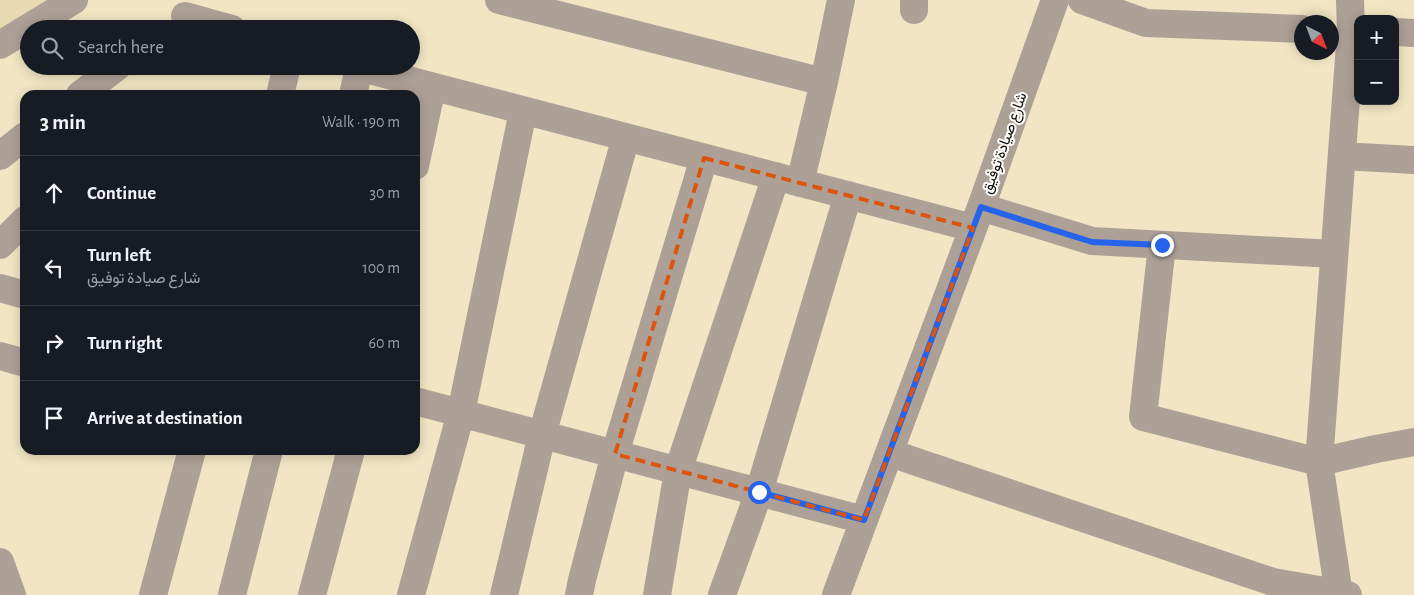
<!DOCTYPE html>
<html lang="en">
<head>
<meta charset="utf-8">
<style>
	:root { --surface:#171b24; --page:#20242c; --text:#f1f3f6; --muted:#9ea1a6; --line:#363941 }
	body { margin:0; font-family:"Alegreya Sans",Vazirmatn,sans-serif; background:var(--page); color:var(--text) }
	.controls { position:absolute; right:15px; top:15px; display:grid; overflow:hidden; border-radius:10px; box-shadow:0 2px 12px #0003 }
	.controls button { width:45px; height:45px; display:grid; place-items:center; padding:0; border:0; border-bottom:1px solid var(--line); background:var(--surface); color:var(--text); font:25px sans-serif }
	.compass { position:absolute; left:1294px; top:15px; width:45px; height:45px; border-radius:50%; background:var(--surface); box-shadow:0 2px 12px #0003; rotate:138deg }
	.stop { position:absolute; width:15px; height:15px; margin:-11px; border:4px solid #2563eb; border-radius:50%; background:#fff }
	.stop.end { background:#2563eb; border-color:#fff; box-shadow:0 1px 5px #0008 }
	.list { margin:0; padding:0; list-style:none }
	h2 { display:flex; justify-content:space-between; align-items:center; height:65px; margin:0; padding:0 20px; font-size:21px }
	h2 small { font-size:16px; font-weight:400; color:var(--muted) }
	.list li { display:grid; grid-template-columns:32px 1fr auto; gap:15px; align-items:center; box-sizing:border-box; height:75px; padding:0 20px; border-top:1px solid var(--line) }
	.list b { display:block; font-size:19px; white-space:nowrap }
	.list p { margin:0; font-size:16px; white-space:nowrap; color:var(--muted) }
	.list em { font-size:16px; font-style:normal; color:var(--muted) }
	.icon { flex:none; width:28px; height:28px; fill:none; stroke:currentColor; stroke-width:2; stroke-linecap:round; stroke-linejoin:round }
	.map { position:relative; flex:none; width:1414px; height:595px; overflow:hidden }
	.search { position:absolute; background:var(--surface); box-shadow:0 2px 12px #0003; left:20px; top:20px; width:400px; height:55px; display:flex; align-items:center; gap:12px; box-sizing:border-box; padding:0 18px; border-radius:28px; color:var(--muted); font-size:19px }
	.panel { position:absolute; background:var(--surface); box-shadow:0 2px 12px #0003; left:20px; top:90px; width:400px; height:365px; border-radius:15px }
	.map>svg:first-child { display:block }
	.built { fill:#e7d9b0 }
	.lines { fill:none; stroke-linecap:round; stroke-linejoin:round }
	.minor { stroke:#ada096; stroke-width:28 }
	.route { stroke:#2563eb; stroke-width:6 }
	.marked { fill:none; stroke:#dd550c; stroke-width:4; stroke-dasharray:10 6; stroke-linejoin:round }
	.labels { text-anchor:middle; stroke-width:4; stroke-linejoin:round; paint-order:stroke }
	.street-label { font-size:15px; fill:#0f0b02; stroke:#fff }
</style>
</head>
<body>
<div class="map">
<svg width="1414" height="595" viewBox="0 0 1414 595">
	<rect width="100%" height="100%" fill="#f1e5c3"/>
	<!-- built -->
	<path class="built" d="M 0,0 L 59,0 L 0,34 Z"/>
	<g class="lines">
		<!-- minor -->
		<path class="minor" d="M 499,0 L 824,82
			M 1082,0 L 1146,23 L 1302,29
			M 914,10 L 914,0
			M 185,16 L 232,29
			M 1395,32 L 1414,33
			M 0,45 L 74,0
			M 354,66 L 973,228
			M 80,95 L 118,66
			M 280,95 L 287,66
			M 353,95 L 359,68
			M 0,156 L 25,136
			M 1342,156 L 1414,160
			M 415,166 L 432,87
			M 800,183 L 824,82 L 841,0
			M 981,207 L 1092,241 L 1334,254
			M 0,245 L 25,220
			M 1162,245 L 1143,417 L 1319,462 L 1376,449 L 1414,442
			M 0,288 L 25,295
			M 0,356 L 25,363
			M 415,401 L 864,520
			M 890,453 L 1273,582 L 1348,595
			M 0,562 L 12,595
			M 153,595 L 192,450
			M 232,595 L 269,450
			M 312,595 L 351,450
			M 411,595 L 461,413 L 523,111
			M 504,595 L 542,435 L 626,137
			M 579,595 L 582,580 L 615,454 L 704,158
			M 657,595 L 678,471 L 776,176
			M 722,595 L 759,492 L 848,195
			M 836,595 L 981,207 L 1055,0
			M 1339,595 L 1319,462 L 1351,31 L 1350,0"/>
	</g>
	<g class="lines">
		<!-- route -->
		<path class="route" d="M 759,492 L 864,520 L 981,207 L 1092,242 L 1162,245"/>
	</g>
	<!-- marked area -->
	<path class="marked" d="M 704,158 L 973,228 L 864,520 L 615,454 Z"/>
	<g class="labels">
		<!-- street labels -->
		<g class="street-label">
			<text transform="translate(1004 143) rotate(-70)" y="5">شارع صيادة توفيق</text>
		</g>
	</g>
</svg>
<div class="controls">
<button>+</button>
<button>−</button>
</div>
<svg class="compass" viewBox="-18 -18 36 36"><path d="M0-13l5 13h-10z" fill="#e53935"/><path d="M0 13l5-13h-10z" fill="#9ea1a6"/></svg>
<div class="stop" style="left:759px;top:492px"></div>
<div class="stop end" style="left:1162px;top:245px"></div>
<div class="search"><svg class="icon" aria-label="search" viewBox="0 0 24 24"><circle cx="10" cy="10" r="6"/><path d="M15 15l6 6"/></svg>Search here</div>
<section class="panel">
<h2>3 min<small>Walk · 190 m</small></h2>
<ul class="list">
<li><svg class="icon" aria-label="ahead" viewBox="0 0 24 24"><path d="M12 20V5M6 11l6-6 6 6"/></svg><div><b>Continue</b></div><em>30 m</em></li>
<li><svg class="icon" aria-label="left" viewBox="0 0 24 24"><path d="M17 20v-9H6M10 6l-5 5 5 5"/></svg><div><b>Turn left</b><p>شارع صيادة توفيق</p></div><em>100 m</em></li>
<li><svg class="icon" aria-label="right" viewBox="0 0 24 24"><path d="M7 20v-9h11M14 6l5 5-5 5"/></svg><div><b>Turn right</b></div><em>60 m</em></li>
<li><svg class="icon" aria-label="arrive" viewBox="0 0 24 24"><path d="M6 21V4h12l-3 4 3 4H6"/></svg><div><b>Arrive at destination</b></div></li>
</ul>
</section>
</div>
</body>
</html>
